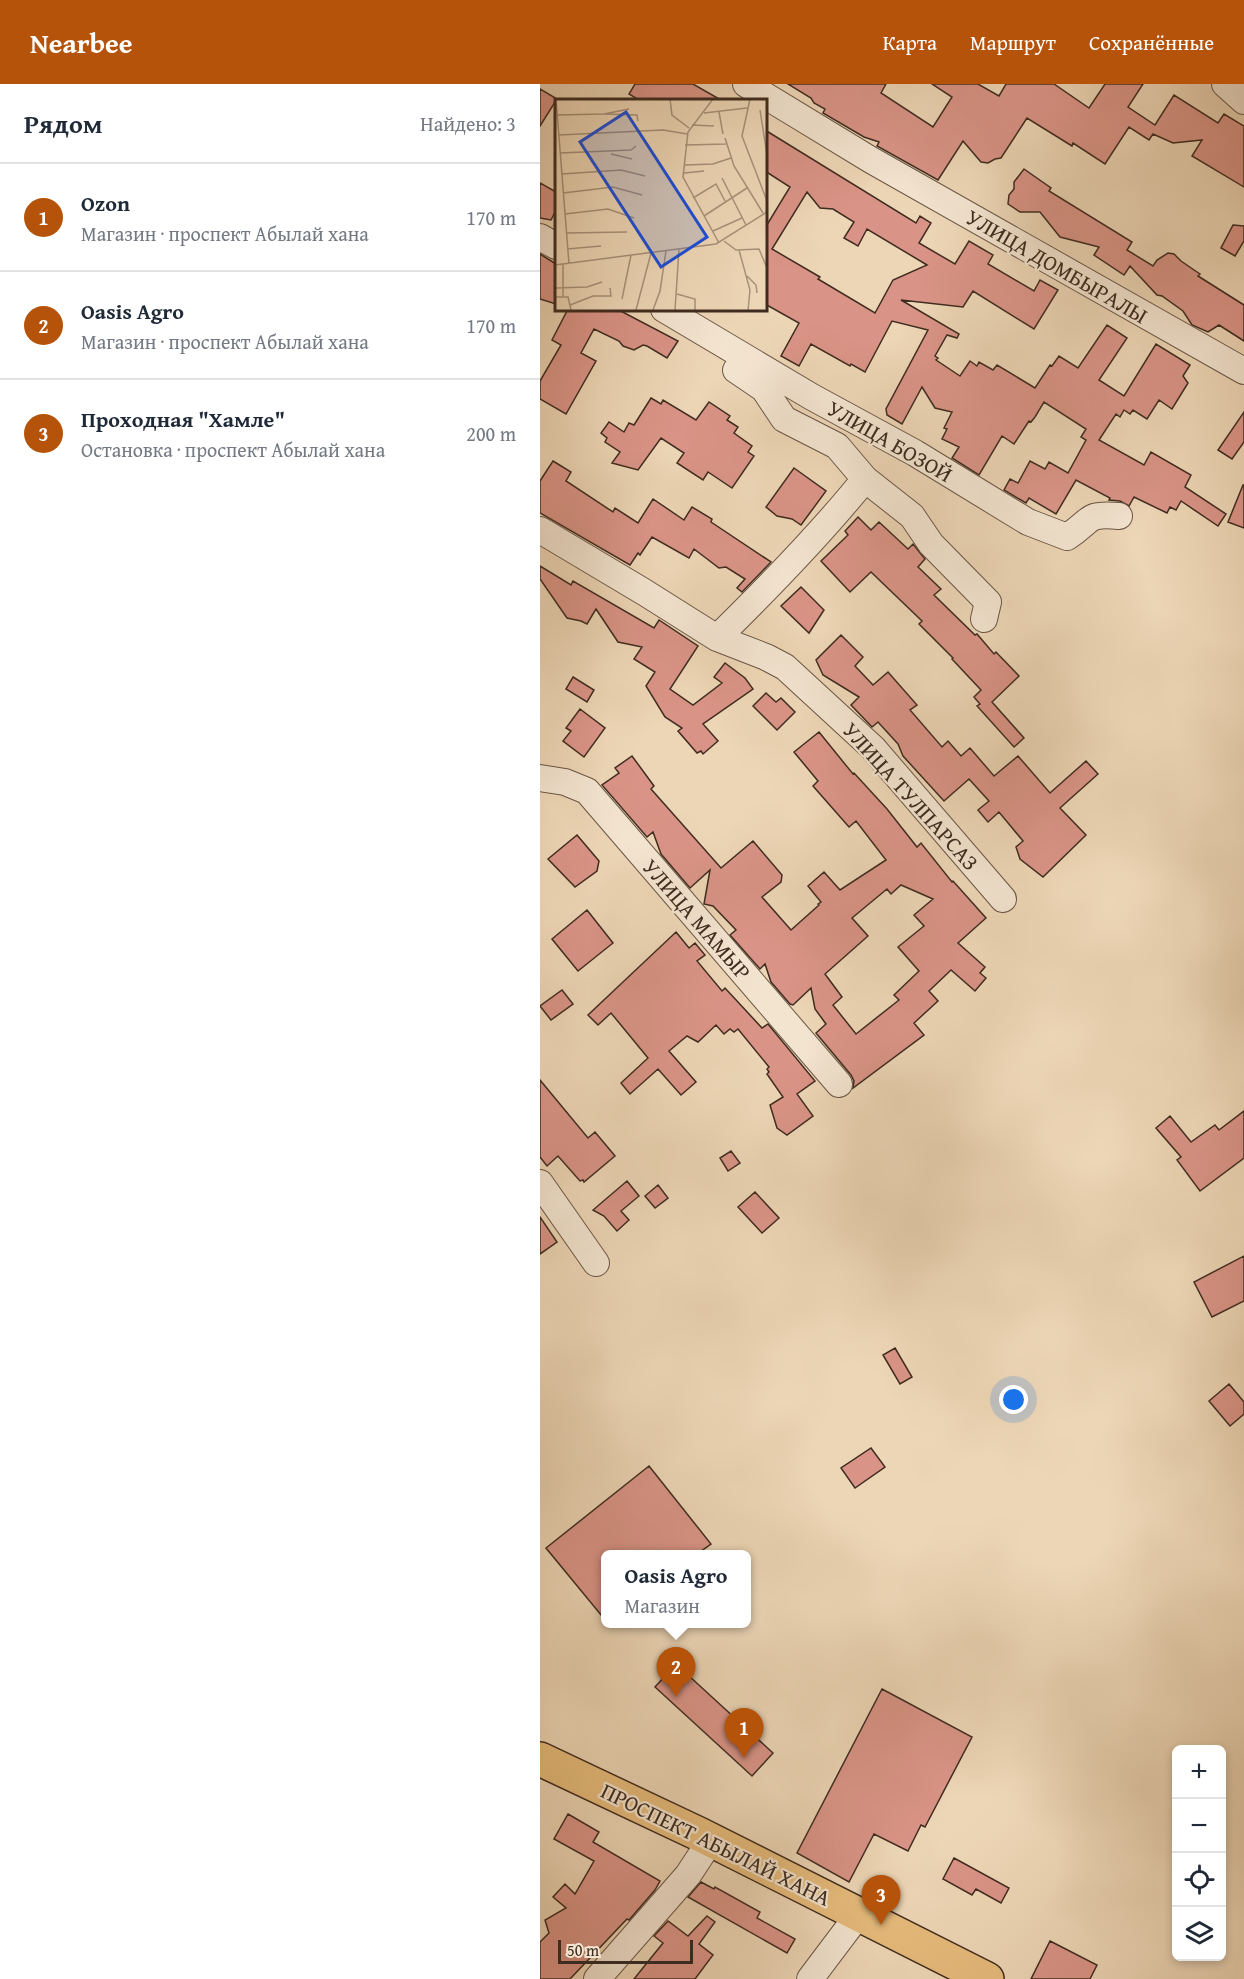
<!DOCTYPE html>
<html lang="ru">
<head>
<meta charset="utf-8">
<style>
	:root { --surface:#fff; --page:#f2f2f3; --text:#1f2937; --muted:#747a83; --line:#e0e1e3; --accent:#b45309 }
	body { margin:0; font-family:"Gentium Book Plus",serif; background:var(--page); color:var(--text) }
	.controls { position:absolute; right:18px; bottom:18px; display:grid; overflow:hidden; border-radius:9px; box-shadow:0 3px 9px #0003 }
	.controls button { width:54px; height:54px; display:grid; place-items:center; padding:0; border:0; border-bottom:2px solid var(--line); background:var(--surface); color:var(--text); font:30px sans-serif }
	.scale { position:absolute; left:18px; bottom:15px; width:135px; box-sizing:border-box; padding-left:6px; border:3px solid #3f2c20; border-top:0; font-size:16px; line-height:21px; white-space:nowrap; color:#3f2c20; -webkit-text-stroke:4px #f3e4d0; paint-order:stroke }
	.you { position:absolute; left:474px; top:1316px; width:21px; height:21px; margin:-15px; border:4px solid #fff; border-radius:50%; background:#1a73e8; box-shadow:0 0 0 9px #1a73e833 }
	.badge { display:grid; place-items:center; width:39px; height:39px; border-radius:50%; background:var(--accent); color:#fff; font-size:20px; font-weight:700 }
	.pin { position:absolute; translate:-50% -50px; filter:drop-shadow(0 2px 3px #0008) }
	.pin::after { content:''; position:absolute; top:32px; width:21px; height:18px; background:inherit; clip-path:polygon(0 0,100% 0,50% 100%) }
	.popup { position:absolute; left:61px; top:1466px; width:150px; height:78px; box-sizing:border-box; display:grid; place-content:center; border-radius:9px; background:var(--surface); filter:drop-shadow(0 2px 4px #0005); font-size:20px; white-space:nowrap; color:var(--muted) }
	.popup b { font-size:22px; color:var(--text) }
	.popup::after { content:''; position:absolute; left:50%; top:100%; margin-left:-12px; border:12px solid transparent; border-top-color:var(--surface) }
	.list { margin:0; padding:0; list-style:none }
	h2 { display:flex; justify-content:space-between; align-items:center; height:78px; margin:0; padding:0 24px; font-size:26px }
	h2 small { font-size:20px; font-weight:400; color:var(--muted) }
	.list li { display:grid; grid-template-columns:39px 1fr auto; gap:18px; align-items:center; box-sizing:border-box; height:108px; padding:0 24px; border-top:2px solid var(--line) }
	.list b { display:block; font-size:22px; white-space:nowrap }
	.list p { margin:0; font-size:20px; white-space:nowrap; color:var(--muted) }
	.list em { font-size:20px; font-style:normal; color:var(--muted) }
	.icon { flex:none; width:33px; height:33px; fill:none; stroke:currentColor; stroke-width:2; stroke-linecap:round; stroke-linejoin:round }
	.map { position:relative; flex:none; width:704px; height:1895px; overflow:hidden }
	header { display:flex; align-items:center; gap:36px; box-sizing:border-box; height:84px; padding:0 30px; background:var(--accent); color:#fff }
	header strong { font-size:28px }
	nav { display:flex; gap:33px; margin-inline-start:auto; font-size:21px }
	main { display:flex }
	aside { flex:1; background:var(--surface) }
	.map>svg:first-child { display:block }
	.building { fill:#da9487; stroke:#3f2c20; stroke-width:1.5; fill-rule:evenodd }
	.lines { fill:none; stroke-linecap:round; stroke-linejoin:round }
	.minor-casing { stroke:#6a5646; stroke-width:28 }
	.major-casing { stroke:#3f2c20; stroke-width:36 }
	.minor { stroke:#f3e4d0; stroke-width:26 }
	.major { stroke:#e6bb7b; stroke-width:33 }
	.labels { text-anchor:middle; stroke-width:4.5; stroke-linejoin:round; paint-order:stroke }
	.street-label { font-size:22px; fill:#3f2c20; stroke:#f3e4d0 }
	.inset-road { fill:none; stroke:#a7927a; stroke-width:1.5 }
	.view { fill:#1d4ed8; fill-opacity:0.15; stroke:#1d4ed8; stroke-width:3 }
	.inset-edge { fill:none; stroke:#3f2c20; stroke-width:3 }
</style>
</head>
<body>
<header>
<strong>Nearbee</strong>
<nav><a>Карта</a><a>Маршрут</a><a>Сохранённые</a></nav>
</header>
<main>
<aside>
<h2>Рядом<small>Найдено: 3</small></h2>
<ul class="list">
<li><span class="badge">1</span><div><b>Ozon</b><p>Магазин · проспект Абылай хана</p></div><em>170 m</em></li>
<li><span class="badge">2</span><div><b>Oasis Agro</b><p>Магазин · проспект Абылай хана</p></div><em>170 m</em></li>
<li><span class="badge">3</span><div><b>Проходная &quot;Хамле&quot;</b><p>Остановка · проспект Абылай хана</p></div><em>200 m</em></li>
</ul>
</aside>
<div class="map">
<svg width="704" height="1895" viewBox="0 0 704 1895">
	<rect width="100%" height="100%" fill="#edd6b6"/>
	<filter id="stains"><feTurbulence type="fractalNoise" baseFrequency=".00333" numOctaves="4"/><feColorMatrix values="0 0 0 0 .2 0 0 0 0 .09 0 0 0 0 .02 0 0 0 .5 -.17"/></filter>
	<radialGradient id="worn" r=".72"><stop offset=".6" stop-color="#630" stop-opacity="0"/><stop offset="1" stop-color="#630" stop-opacity=".3"/></radialGradient>
	<!-- building -->
	<path class="building" d="M 95,0 L 153,0 L 181,16 L 99,16 L 89,10 Z
		M 248,0 L 346,0 L 341,9 L 393,43 L 412,13 L 392,0 L 438,0 L 459,12 L 466,0 L 514,0 L 549,24 L 565,0 L 603,0 L 588,23 L 615,41 L 634,11 L 678,39 L 684,30 L 704,42 L 704,103 L 652,72 L 662,56 L 633,59 L 613,50 L 609,56 L 589,43 L 565,80 L 533,59 L 532,62 L 487,34 L 461,74 L 455,75 L 448,79 L 441,78 L 423,57 L 398,96 L 337,62 L 339,58 L 324,53 L 283,29 L 285,25 L 274,19 L 271,14 Z
		M 0,5 L 17,15 L 0,42 Z
		M 225,46 L 376,139 L 380,132 L 391,139 L 379,159 L 415,180 L 429,157 L 453,171 L 448,180 L 494,207 L 500,196 L 518,206 L 494,245 L 433,207 L 423,223 L 361,216 L 419,250 L 417,254 L 407,251 L 395,272 L 398,274 L 396,276 L 420,292 L 430,277 L 437,282 L 439,278 L 453,286 L 457,281 L 495,304 L 510,281 L 512,282 L 519,272 L 538,284 L 567,241 L 587,254 L 559,296 L 584,312 L 616,260 L 650,281 L 643,292 L 648,299 L 632,325 L 619,316 L 607,335 L 593,326 L 590,330 L 584,326 L 580,333 L 576,330 L 559,356 L 604,381 L 611,368 L 651,391 L 645,403 L 686,430 L 678,442 L 641,417 L 636,426 L 630,423 L 627,429 L 594,413 L 589,422 L 580,417 L 569,416 L 570,414 L 536,396 L 516,430 L 489,414 L 486,419 L 464,406 L 470,395 L 478,399 L 490,377 L 505,385 L 509,378 L 528,389 L 546,356 L 541,353 L 546,345 L 504,318 L 495,333 L 491,338 L 489,337 L 474,360 L 462,352 L 439,391 L 412,374 L 419,363 L 402,355 L 407,345 L 404,344 L 412,328 L 395,324 L 382,303 L 362,340 L 347,331 L 346,325 L 388,246 L 352,237 L 325,288 L 311,280 L 310,282 L 271,260 L 259,282 L 241,272 L 259,239 L 225,220 L 225,144 L 250,103 L 225,87 ZM 267,108 L 280,124 L 293,125 L 314,138 L 304,154 L 318,162 L 327,145 L 387,181 L 353,196 L 335,229 L 278,195 L 280,193 L 232,165 Z
		M 484,85 L 511,104 L 509,107 L 592,158 L 587,166 L 613,182 L 617,176 L 628,169 L 634,170 L 641,177 L 660,190 L 658,192 L 704,221 L 704,257 L 679,241 L 668,248 L 652,241 L 643,227 L 622,212 L 617,211 L 590,182 L 584,191 L 554,171 L 559,163 L 520,153 L 500,128 L 480,128 L 468,120 L 469,111 L 474,105 L 474,98 Z
		M 0,99 L 16,108 L 16,126 L 11,136 L 0,134 Z
		M 693,141 L 704,142 L 704,157 L 695,172 L 681,164 Z
		M 0,170 L 16,180 L 16,220 L 0,215 Z
		M 28,225 L 77,225 L 138,257 L 127,274 L 107,262 L 103,261 L 94,266 L 83,262 L 79,257 L 54,245 L 41,269 L 56,277 L 26,330 L 0,315 L 0,297 L 21,261 L 12,256 Z
		M 111,314 L 121,320 L 123,316 L 156,336 L 169,318 L 190,332 L 187,336 L 198,343 L 194,349 L 212,362 L 208,368 L 214,372 L 192,404 L 168,388 L 163,396 L 137,379 L 144,369 L 121,354 L 98,386 L 72,379 L 80,368 L 65,358 L 67,354 L 61,349 L 69,338 L 84,348 L 89,339 L 94,341 Z
		M 704,328 L 704,358 L 692,375 L 678,366 Z
		M 13,377 L 31,388 L 26,397 L 73,428 L 75,424 L 98,439 L 113,415 L 144,436 L 152,423 L 172,435 L 171,438 L 231,478 L 202,508 L 197,504 L 205,495 L 186,483 L 179,484 L 154,465 L 149,474 L 112,453 L 100,471 L 98,469 L 90,481 L 0,429 L 0,397 Z
		M 254,384 L 286,407 L 261,441 L 252,435 L 237,432 L 226,423 Z
		M 703,401 L 704,401 L 704,444 L 688,438 Z
		M 318,433 L 331,446 L 339,438 L 368,465 L 373,460 L 385,475 L 378,483 L 401,505 L 394,511 L 435,551 L 437,550 L 454,570 L 456,568 L 479,592 L 452,618 L 484,654 L 474,663 L 437,622 L 440,620 L 434,613 L 441,606 L 412,575 L 413,574 L 379,540 L 382,537 L 331,488 L 310,508 L 281,477 L 308,451 L 305,447 Z
		M 0,482 L 31,501 L 33,497 L 114,544 L 119,536 L 158,562 L 130,605 L 153,621 L 182,599 L 174,593 L 185,579 L 205,594 L 213,605 L 163,640 L 178,657 L 163,670 L 161,667 L 157,669 L 138,647 L 142,644 L 125,633 L 106,602 L 115,588 L 94,575 L 102,563 L 78,558 L 56,525 L 47,540 L 41,537 L 27,534 L 0,495 Z
		M 261,503 L 284,526 L 269,549 L 241,522 Z
		M 301,551 L 323,573 L 315,582 L 333,601 L 348,588 L 377,621 L 370,626 L 402,663 L 408,657 L 421,672 L 430,664 L 454,692 L 478,672 L 510,709 L 546,677 L 558,690 L 520,724 L 546,751 L 503,793 L 480,775 L 476,763 L 483,757 L 459,728 L 448,738 L 438,726 L 449,717 L 429,695 L 404,717 L 363,672 L 358,660 L 338,638 L 332,643 L 311,621 L 319,613 L 283,591 L 276,576 Z
		M 33,593 L 54,606 L 47,618 L 26,605 Z
		M 226,609 L 236,618 L 241,614 L 255,628 L 237,646 L 213,622 Z
		M 40,625 L 65,644 L 44,673 L 23,657 L 31,647 L 26,644 Z
		M 279,648 L 313,690 L 314,689 L 347,725 L 377,763 L 381,759 L 412,798 L 413,797 L 446,834 L 418,859 L 445,883 L 440,889 L 446,894 L 435,907 L 411,886 L 389,907 L 398,917 L 374,939 L 384,951 L 313,1004 L 314,997 L 311,991 L 276,949 L 286,940 L 275,925 L 271,904 L 253,921 L 250,920 L 231,898 L 225,880 L 220,885 L 190,851 L 196,846 L 173,822 L 164,820 L 170,786 L 150,804 L 121,770 L 113,748 L 107,753 L 62,701 L 79,689 L 75,684 L 92,672 L 114,702 L 111,705 L 181,784 L 213,757 L 242,791 L 241,798 L 222,813 L 251,846 L 279,821 L 278,820 L 281,818 L 268,802 L 284,788 L 300,806 L 346,776 L 316,737 L 309,743 L 273,702 L 278,697 L 254,668 ZM 361,801 L 393,815 L 374,831 L 384,842 L 358,863 L 379,887 L 354,911 L 359,916 L 316,950 L 293,921 L 302,913 L 285,890 L 328,852 L 312,834 L 347,805 L 351,810 Z
		M 37,751 L 59,777 L 57,787 L 35,803 L 8,775 Z
		M 47,826 L 73,859 L 38,887 L 12,855 Z
		M 136,848 L 149,864 L 155,859 L 165,871 L 157,877 L 182,907 L 185,904 L 222,944 L 228,940 L 275,997 L 257,1010 L 273,1032 L 247,1051 L 237,1044 L 230,1021 L 243,1013 L 227,990 L 229,988 L 227,985 L 229,983 L 198,945 L 194,948 L 190,945 L 184,950 L 176,941 L 158,958 L 147,952 L 129,967 L 156,998 L 141,1011 L 118,985 L 90,1010 L 81,999 L 108,974 L 71,929 L 58,941 L 48,931 Z
		M 22,906 L 33,920 L 11,936 L 0,922 Z
		M 0,996 L 48,1054 L 55,1048 L 75,1072 L 44,1098 L 43,1096 L 40,1097 L 18,1072 L 7,1082 L 0,1073 Z
		M 704,1027 L 704,1074 L 660,1107 L 637,1076 L 641,1073 L 616,1044 L 630,1032 L 651,1058 L 675,1041 L 679,1046 Z
		M 191,1067 L 200,1079 L 188,1087 L 180,1074 Z
		M 87,1097 L 99,1112 L 81,1127 L 89,1136 L 77,1147 L 64,1132 L 53,1126 Z
		M 118,1101 L 128,1114 L 115,1124 L 105,1112 Z
		M 215,1108 L 239,1134 L 222,1149 L 198,1123 Z
		M 0,1133 L 17,1158 L 0,1170 Z
		M 704,1172 L 704,1217 L 672,1233 L 654,1198 Z
		M 355,1264 L 372,1293 L 360,1300 L 343,1271 Z
		M 689,1300 L 704,1318 L 704,1330 L 690,1342 L 669,1317 Z
		M 331,1364 L 345,1383 L 315,1404 L 301,1384 Z
		M 109,1382 L 171,1460 L 157,1470 L 66,1470 L 66,1537 L 6,1464 Z
		M 136,1580 L 233,1669 L 212,1692 L 115,1603 Z
		M 342,1605 L 432,1653 L 385,1743 L 381,1741 L 368,1767 L 334,1750 L 309,1798 L 257,1769 Z
		M 28,1730 L 59,1748 L 53,1758 L 120,1797 L 115,1806 L 89,1836 L 87,1835 L 30,1895 L 0,1895 L 0,1858 L 9,1849 L 5,1836 L 26,1824 L 13,1813 L 25,1800 L 35,1810 L 54,1777 L 14,1755 Z
		M 414,1774 L 469,1804 L 461,1819 L 436,1805 L 432,1811 L 403,1795 Z
		M 161,1798 L 174,1805 L 175,1803 L 220,1828 L 217,1834 L 255,1855 L 247,1869 L 148,1813 Z
		M 167,1832 L 175,1838 L 159,1860 L 173,1871 L 155,1895 L 94,1895 L 123,1859 L 114,1852 L 128,1837 L 148,1852 Z
		M 510,1857 L 557,1881 L 550,1895 L 491,1895 Z"/>
	<g class="lines">
		<!-- minor casing -->
		<g class="minor-casing">
			<path id="minor" d="M 206,0 L 331,76 L 704,287
				M 685,0 L 704,17
				M 0,153 L 16,162
				M 124,225 L 272,313 L 375,369 L 488,438 L 527,453 C 553,436 545,429 579,432
				M 196,286 L 224,305 L 244,335 L 297,362 L 325,395 L 372,432 L 391,460 L 448,518 L 444,535
				M 0,446 L 104,508 L 177,554 L 226,573 L 245,583 L 333,664 L 463,815
				M 177,554 C 229,503 279,452 325,395
				M 0,694 L 25,698 L 47,707 L 299,1000
				M 0,1099 L 56,1179
				M 57,1895 L 148,1791 L 171,1756
				M 270,1895 L 319,1830"/>
		</g>
		<!-- major casing -->
		<g class="major-casing">
			<path id="major" d="M 0,1675 L 161,1751 L 447,1895"/>
		</g>
		<!-- minor -->
		<use href="#minor" class="minor"/>
		<!-- major -->
		<use href="#major" class="major"/>
	</g>
	<g class="labels">
		<!-- street labels -->
		<g class="street-label">
			<text transform="translate(517 182) rotate(30)" y="8">УЛИЦА ДОМБЫРАЛЫ</text>
			<text transform="translate(350 357) rotate(30)" y="8">УЛИЦА БОЗОЙ</text>
			<text transform="translate(371 712) rotate(48)" y="8">УЛИЦА ТУЛПАРСАЗ</text>
			<text transform="translate(157 835) rotate(49)" y="8">УЛИЦА МАМЫР</text>
			<text transform="translate(176 1760) rotate(26)" y="8">ПРОСПЕКТ АБЫЛАЙ ХАНА</text>
		</g>
	</g>
	<!-- overview -->
	<g transform="translate(15 15)">
		<rect width="212" height="212" fill="#edd6b6"/>
		<path class="inset-road" d="M 1,0 L 14,165M 115,0 L 117,16 L 134,29M 158,0 L 133,33 L 128,78 L 164,144M 195,0 L 187,37 L 212,102M 205,11 L 212,56M 164,13 L 168,35M 149,14 L 192,9M 50,15 L 82,16 L 83,22M 2,16 L 49,15 L 74,10M 137,26 L 159,27M 4,36 L 108,31 L 132,35M 170,39 L 179,67 L 208,114M 130,46 L 171,45M 5,54 L 76,51 L 81,47M 56,55 L 77,60M 130,66 L 158,65 L 176,59M 129,74 L 149,72M 7,75 L 66,71 L 90,77M 167,79 L 191,126M 8,94 L 58,88 L 87,96M 138,99 L 161,85 L 170,102M 10,115 L 53,110 L 79,119M 149,117 L 192,89M 158,132 L 187,119M 11,134 L 72,133M 169,142 L 181,151 L 204,150 L 212,169M 12,150 L 46,147M 184,151 L 195,191 L 193,211M 8,165 L 8,197M 0,166 L 161,145 L 212,113M 192,177 L 201,186 L 202,194M 0,189 L 32,188 L 47,183M 122,195 L 140,200 L 140,211M 0,198 L 13,198 L 16,211M 67,200 L 76,156M 15,206 L 38,197 L 56,197 L 55,189M 81,211 L 96,154M 98,211 L 105,192 L 111,152M 120,211 L 124,150"/>
		<path class="view" d="M 71,13 L 152,138 L 106,168 L 25,43 Z"/>
		<rect width="212" height="212" class="inset-edge"/>
	</g>
	<rect width="100%" height="100%" filter="url(#stains)"/>
	<rect width="100%" height="100%" fill="url(#worn)"/>
</svg>
<div class="controls">
<button>+</button>
<button>−</button>
<button><svg class="icon" aria-label="locate" viewBox="0 0 24 24"><circle cx="12" cy="12" r="6"/><path d="M12 2v4M12 18v4M2 12h4M18 12h4"/></svg></button>
<button><svg class="icon" aria-label="layers" viewBox="0 0 24 24"><path d="M12 4l9 5-9 5-9-5zM3 14l9 5 9-5"/></svg></button>
</div>
<div class="scale">50 m</div>
<div class="you"></div>
<div class="pin badge" style="left:204px;top:1674px">1</div>
<div class="pin badge" style="left:136px;top:1613px">2</div>
<div class="popup"><b>Oasis Agro</b>Магазин</div>
<div class="pin badge" style="left:341px;top:1841px">3</div>
</div>
</main>
</body>
</html>
